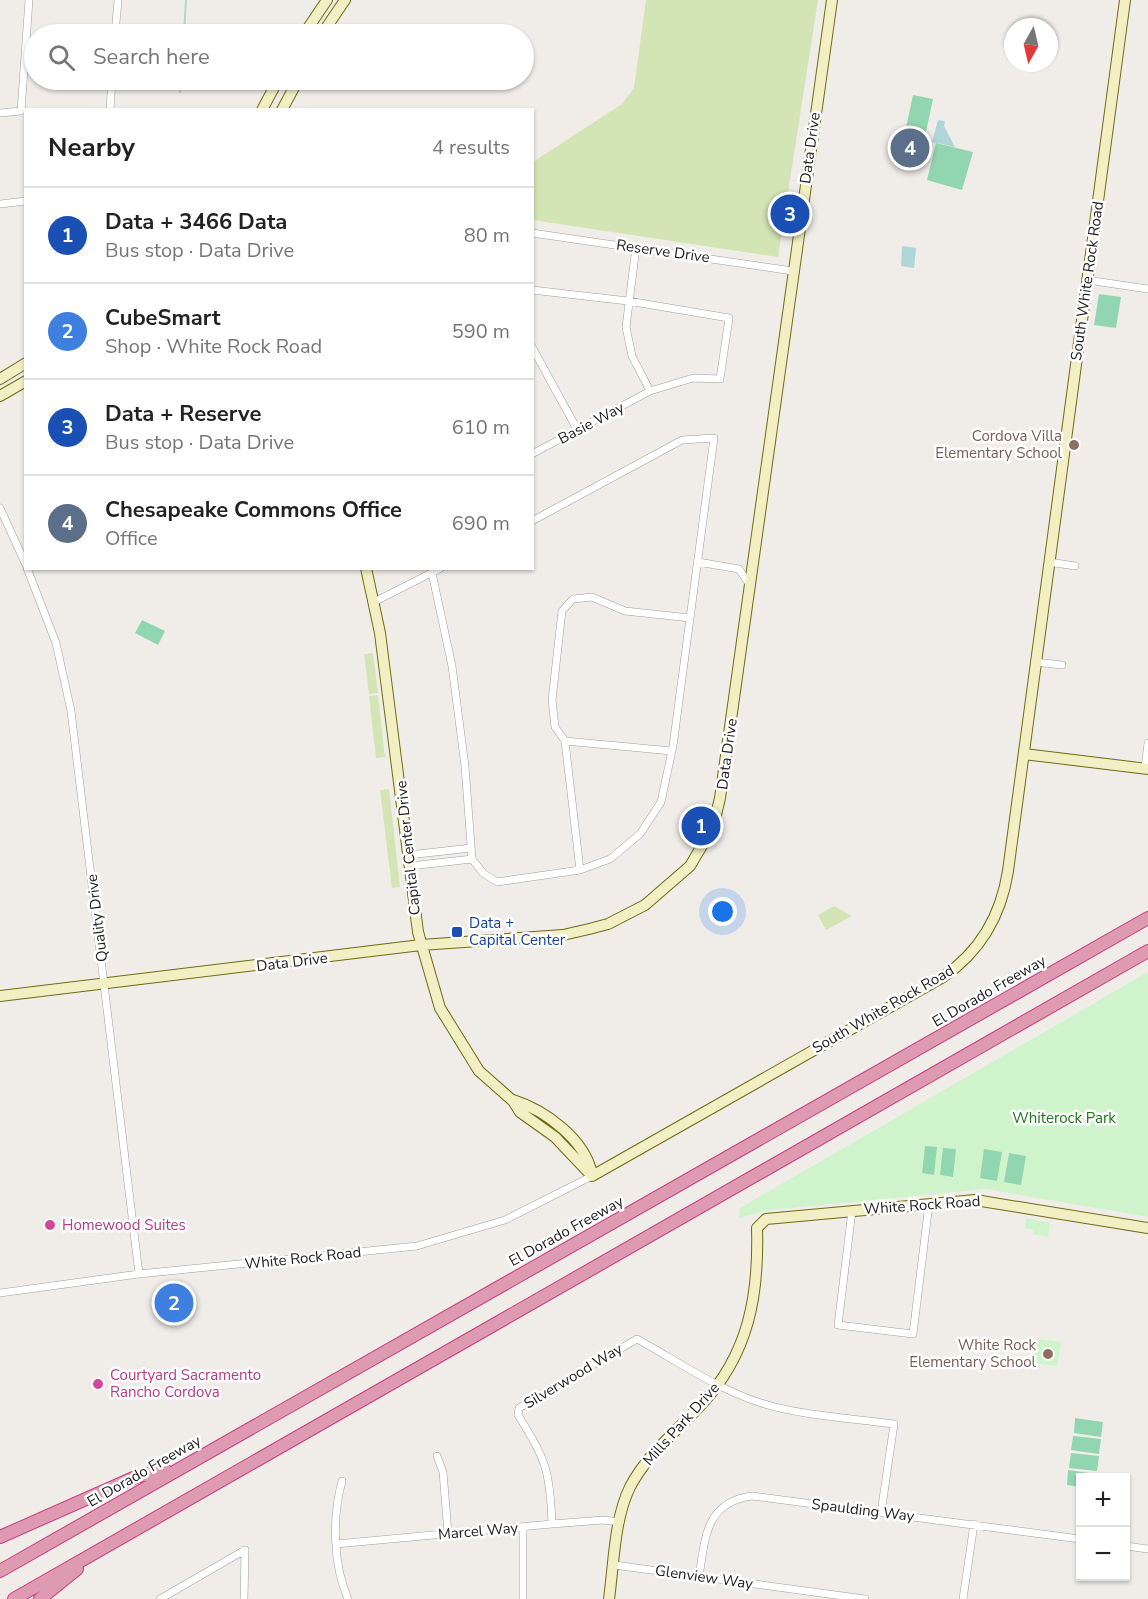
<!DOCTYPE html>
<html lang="en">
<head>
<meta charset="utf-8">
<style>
	:root { --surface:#fff; --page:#f2f2f2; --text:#222; --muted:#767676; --line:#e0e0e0; --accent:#bb182f }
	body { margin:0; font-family:"Nunito Sans",sans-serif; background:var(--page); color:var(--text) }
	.controls { position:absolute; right:18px; bottom:18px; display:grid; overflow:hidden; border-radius:0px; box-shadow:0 2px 4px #0004 }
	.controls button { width:54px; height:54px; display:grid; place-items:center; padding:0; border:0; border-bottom:2px solid var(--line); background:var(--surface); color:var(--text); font:30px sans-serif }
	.compass { position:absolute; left:1004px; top:18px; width:54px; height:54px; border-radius:50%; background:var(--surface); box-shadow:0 2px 4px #0004; rotate:188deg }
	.you { position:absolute; left:723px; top:912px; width:21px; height:21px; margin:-15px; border:4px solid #fff; border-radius:50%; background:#1a73e8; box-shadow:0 0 0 9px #1a73e833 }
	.badge { display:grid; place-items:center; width:39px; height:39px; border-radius:50%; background:var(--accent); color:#fff; font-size:20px; font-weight:700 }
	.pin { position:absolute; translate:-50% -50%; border:3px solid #fff; box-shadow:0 2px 6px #0006 }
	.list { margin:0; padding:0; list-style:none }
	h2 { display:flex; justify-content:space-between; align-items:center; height:78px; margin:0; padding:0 24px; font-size:26px }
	h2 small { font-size:20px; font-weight:400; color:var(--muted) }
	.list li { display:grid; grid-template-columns:39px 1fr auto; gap:18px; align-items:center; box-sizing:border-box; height:96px; padding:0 24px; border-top:2px solid var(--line) }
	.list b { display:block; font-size:22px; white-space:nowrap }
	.list p { margin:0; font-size:20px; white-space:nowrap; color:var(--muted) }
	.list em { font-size:20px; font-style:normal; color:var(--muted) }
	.icon { flex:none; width:33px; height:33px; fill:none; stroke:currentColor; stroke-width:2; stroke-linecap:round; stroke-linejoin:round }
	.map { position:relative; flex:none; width:1148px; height:1599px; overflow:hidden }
	.search { position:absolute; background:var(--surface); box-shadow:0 2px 4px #0004; left:24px; top:24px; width:510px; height:66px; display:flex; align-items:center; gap:15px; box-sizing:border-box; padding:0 21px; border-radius:33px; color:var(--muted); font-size:22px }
	.panel { position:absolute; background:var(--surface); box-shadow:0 2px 4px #0004; left:24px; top:108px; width:510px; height:462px; border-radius:0px }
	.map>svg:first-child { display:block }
	.grass { fill:#d3e4b5 }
	.park { fill:#cff4cc }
	.pitch { fill:#91d6b1 }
	.water { fill:#afd5d9 }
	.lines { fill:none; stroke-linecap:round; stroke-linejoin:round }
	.stream { stroke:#afd5d9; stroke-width:2 }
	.street-casing { stroke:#9e9e9e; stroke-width:8 }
	.secondary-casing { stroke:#6e6b12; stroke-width:12 }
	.highway-casing { stroke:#c83d80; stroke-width:14 }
	.street { stroke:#fff; stroke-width:7 }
	.secondary { stroke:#f3efc4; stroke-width:10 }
	.highway { stroke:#de9ab1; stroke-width:12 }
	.education-dot { fill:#8d6e63; stroke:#fff; stroke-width:2 }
	.transit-dot { fill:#1a4fb4; stroke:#fff; stroke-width:2 }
	.hotel-dot { fill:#d1479c; stroke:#fff; stroke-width:2 }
	.labels { text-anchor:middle; stroke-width:5; stroke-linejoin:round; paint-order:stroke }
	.street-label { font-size:15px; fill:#212121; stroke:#fff }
	.education-label { font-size:15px; fill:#785e54; stroke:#fff; text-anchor:end }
	.transit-label { font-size:15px; fill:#164399; stroke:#fff; text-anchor:start }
	.park-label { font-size:15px; fill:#1f7519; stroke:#fff }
	.hotel-label { font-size:15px; fill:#b23c85; stroke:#fff; text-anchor:start }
</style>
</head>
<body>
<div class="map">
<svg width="1148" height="1599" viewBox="0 0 1148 1599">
	<rect width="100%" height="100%" fill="#f0ede9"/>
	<!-- grass -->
	<path class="grass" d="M 646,0 L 818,0 L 778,257 L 533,220 L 533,162 L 622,104 L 634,88 Z
		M 373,653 L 378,693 L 369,694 L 364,654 Z
		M 378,695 L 385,757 L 376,758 L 369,696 Z
		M 389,789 L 400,887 L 392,888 L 380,790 Z
		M 834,906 L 852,916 L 826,930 L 818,915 Z"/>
	<!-- park -->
	<path class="park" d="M 1148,972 L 1148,1217 L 986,1189 L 770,1210 L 739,1218 L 740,1208 Z
		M 1026,1218 L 1050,1223 L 1048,1237 L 1033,1234 L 1033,1230 L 1025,1228 Z
		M 1036,1339 L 1061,1342 L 1057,1366 L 1033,1363 Z"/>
	<!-- pitch -->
	<path class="pitch" d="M 913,95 L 933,99 L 926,132 L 906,128 Z
		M 936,143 L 973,152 L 962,190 L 927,180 Z
		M 1099,294 L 1121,297 L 1116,328 L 1094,325 Z
		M 142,620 L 165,631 L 158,645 L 135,633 Z
		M 925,1146 L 937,1147 L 934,1175 L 922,1173 Z
		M 943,1148 L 956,1149 L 953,1177 L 940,1175 Z
		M 984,1149 L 1002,1152 L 997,1181 L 980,1178 Z
		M 1009,1153 L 1026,1156 L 1021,1185 L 1004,1182 Z
		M 1075,1418 L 1103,1422 L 1101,1437 L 1074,1433 Z
		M 1073,1436 L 1101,1439 L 1099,1454 L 1071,1450 Z
		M 1071,1453 L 1099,1456 L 1097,1471 L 1069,1468 Z
		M 1068,1470 L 1096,1474 L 1096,1477 L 1080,1478 L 1080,1487 L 1067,1485 Z"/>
	<!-- water -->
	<path class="water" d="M 938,120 L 945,121 L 944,126 L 955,147 L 932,142 Z
		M 902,246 L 916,248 L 914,268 L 901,266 Z"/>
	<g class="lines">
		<!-- stream -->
		<path class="stream" d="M 184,34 L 186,0
			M 180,92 L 181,80"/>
		<!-- street casing -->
		<g class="street-casing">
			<path id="street" d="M 115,34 L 118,0
				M 110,110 L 112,80
				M 0,113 L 21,111 L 29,0
				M 0,204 L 26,201
				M 532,233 L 793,271
				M 636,247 L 626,327 L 632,356 L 650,391
				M 1087,280 L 1148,289
				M 532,290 L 628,301 L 729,318 L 720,379 L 693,378 L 650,391 L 532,454
				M 532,347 L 578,431
				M 0,508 L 26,565
				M 698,562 L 739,569 L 749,584
				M 1049,562 L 1075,566
				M 27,568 L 56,643 L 71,711 L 139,1274
				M 432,573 L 452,666 L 465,766 L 472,859 L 483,873 L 497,882 L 580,870 L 610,859 L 640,834 L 661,802 L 673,746 L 714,438 L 682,440 L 532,521
				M 374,602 L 441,568
				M 1035,662 L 1062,665
				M 565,741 L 555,727 L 552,700 L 562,611 L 573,599 L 592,597 L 625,611 L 690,618
				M 1145,768 L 1148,743
				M 409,855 L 471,848
				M 410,866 L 472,859
				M 580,870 L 565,741 L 672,751
				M 852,1211 L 838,1325 L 913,1334 L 929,1204
				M 0,1293 L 139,1274 L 417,1246 L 505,1220 L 592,1176
				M 437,1456 L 443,1472 L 448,1533
				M 342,1481 C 332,1518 333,1564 348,1599
				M 552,1524 C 550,1470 546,1460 518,1415 L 519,1408 L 637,1339 C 677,1361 717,1389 761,1403 C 803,1416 850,1418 894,1424 L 881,1513
				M 336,1544 L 552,1524 L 603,1520 L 620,1522
				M 1126,1546 L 1148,1549
				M 614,1565 L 865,1599
				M 699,1577 C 705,1539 705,1502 752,1496 L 1080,1539
				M 160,1599 L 245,1550
				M 244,1599 L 245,1550
				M 523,1599 L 523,1527
				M 963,1599 L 974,1524"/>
		</g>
		<!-- secondary casing -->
		<g class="secondary-casing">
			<path id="secondary" d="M 304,34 L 327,0
				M 322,34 L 345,0
				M 262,110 L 278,80
				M 282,110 L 298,80
				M 0,379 L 26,363
				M 0,396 L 26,381
				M 366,568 L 380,633 L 418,932 L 440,1008 L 479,1071 L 513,1101 L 520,1112 L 555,1137 L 592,1176
				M 1024,754 L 1148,769
				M 0,996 L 421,945 L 563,935 L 589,929 L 608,924 L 645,905 L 690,866 L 713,827 L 720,798 L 832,0
				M 513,1100 C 545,1110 586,1140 592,1175
				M 592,1176 L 943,977 C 981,951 1001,916 1008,871 L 1125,0
				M 609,1599 C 614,1563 614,1520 630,1487 C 647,1454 676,1432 701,1405 C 749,1354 759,1295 757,1228 L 766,1219 L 975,1200 L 1148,1228"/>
		</g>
		<!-- highway casing -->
		<g class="highway-casing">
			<path id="highway" d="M 0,1537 L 138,1476 L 166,1471
				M 0,1571 L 1148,918
				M 14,1599 L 1148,951
				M 40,1599 L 77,1569"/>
		</g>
		<!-- street -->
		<use href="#street" class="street"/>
		<!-- secondary -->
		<use href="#secondary" class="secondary"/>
		<!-- highway -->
		<use href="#highway" class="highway"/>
	</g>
	<!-- markers -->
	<g class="education-dot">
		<circle cx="1074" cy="445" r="6"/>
		<circle cx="1048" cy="1354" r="6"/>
	</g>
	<rect class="transit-dot" x="451" y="926" width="12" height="12" rx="3"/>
	<g class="hotel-dot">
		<circle cx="50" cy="1225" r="6"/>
		<circle cx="98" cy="1384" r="6"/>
	</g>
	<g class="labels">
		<!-- street labels -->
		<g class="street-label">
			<text transform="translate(810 148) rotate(-82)" y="5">Data Drive</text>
			<text transform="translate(663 251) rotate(8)" y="5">Reserve Drive</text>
			<text transform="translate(1087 281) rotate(-82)" y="5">South White Rock Road</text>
			<text transform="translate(591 423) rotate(-28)" y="5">Basie Way</text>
			<text transform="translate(727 754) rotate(-82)" y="5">Data Drive</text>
			<text transform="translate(408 848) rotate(-96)" y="5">Capital Center Drive</text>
			<text transform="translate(97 918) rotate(-97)" y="5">Quality Drive</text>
			<text transform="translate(292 962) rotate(-7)" y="5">Data Drive</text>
			<text transform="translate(989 991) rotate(-30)" y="5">El Dorado Freeway</text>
			<text transform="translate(883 1009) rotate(-30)" y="5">South White Rock Road</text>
			<text transform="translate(922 1205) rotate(-4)" y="5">White Rock Road</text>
			<text transform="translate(566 1231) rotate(-29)" y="5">El Dorado Freeway</text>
			<text transform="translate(303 1258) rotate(-6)" y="5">White Rock Road</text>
			<text transform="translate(573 1376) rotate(-31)" y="5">Silverwood Way</text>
			<text transform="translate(681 1424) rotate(-48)" y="5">Mills Park Drive</text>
			<text transform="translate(144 1471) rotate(-30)" y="5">El Dorado Freeway</text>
			<text transform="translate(863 1510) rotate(7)" y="5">Spaulding Way</text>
			<text transform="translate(478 1531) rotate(-5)" y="5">Marcel Way</text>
			<text transform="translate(704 1577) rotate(8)" y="5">Glenview Way</text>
		</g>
		<!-- education labels -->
		<g class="education-label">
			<text x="1062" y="441">Cordova Villa<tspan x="1062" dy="17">Elementary School</tspan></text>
			<text x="1036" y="1350">White Rock<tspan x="1036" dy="17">Elementary School</tspan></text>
		</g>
		<!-- transit labels -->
		<g class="transit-label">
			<text x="469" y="928">Data +<tspan x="469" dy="17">Capital Center</tspan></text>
		</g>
		<!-- park labels -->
		<g class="park-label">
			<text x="1064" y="1123">Whiterock Park</text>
		</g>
		<!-- hotel labels -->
		<g class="hotel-label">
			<text x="62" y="1230">Homewood Suites</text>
			<text x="110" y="1380">Courtyard Sacramento<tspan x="110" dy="17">Rancho Cordova</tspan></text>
		</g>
	</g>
</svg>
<div class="controls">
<button>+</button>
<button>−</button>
</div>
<svg class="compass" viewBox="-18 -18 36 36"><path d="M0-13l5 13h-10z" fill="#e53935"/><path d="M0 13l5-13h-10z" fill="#767676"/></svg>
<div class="you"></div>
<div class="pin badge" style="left:701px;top:826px;background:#1a4fb4">1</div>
<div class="pin badge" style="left:174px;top:1303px;background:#3f7fe0">2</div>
<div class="pin badge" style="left:790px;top:214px;background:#1a4fb4">3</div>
<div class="pin badge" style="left:910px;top:148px;background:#5c6f8a">4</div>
<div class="search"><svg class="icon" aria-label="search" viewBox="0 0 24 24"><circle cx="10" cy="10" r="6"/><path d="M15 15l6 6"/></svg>Search here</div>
<section class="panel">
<h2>Nearby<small>4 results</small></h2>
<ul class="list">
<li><span class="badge" style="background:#1a4fb4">1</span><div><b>Data + 3466 Data</b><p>Bus stop · Data Drive</p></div><em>80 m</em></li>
<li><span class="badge" style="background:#3f7fe0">2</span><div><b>CubeSmart</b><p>Shop · White Rock Road</p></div><em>590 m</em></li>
<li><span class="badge" style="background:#1a4fb4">3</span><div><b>Data + Reserve</b><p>Bus stop · Data Drive</p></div><em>610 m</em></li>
<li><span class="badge" style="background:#5c6f8a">4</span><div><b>Chesapeake Commons Office</b><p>Office</p></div><em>690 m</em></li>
</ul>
</section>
</div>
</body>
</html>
